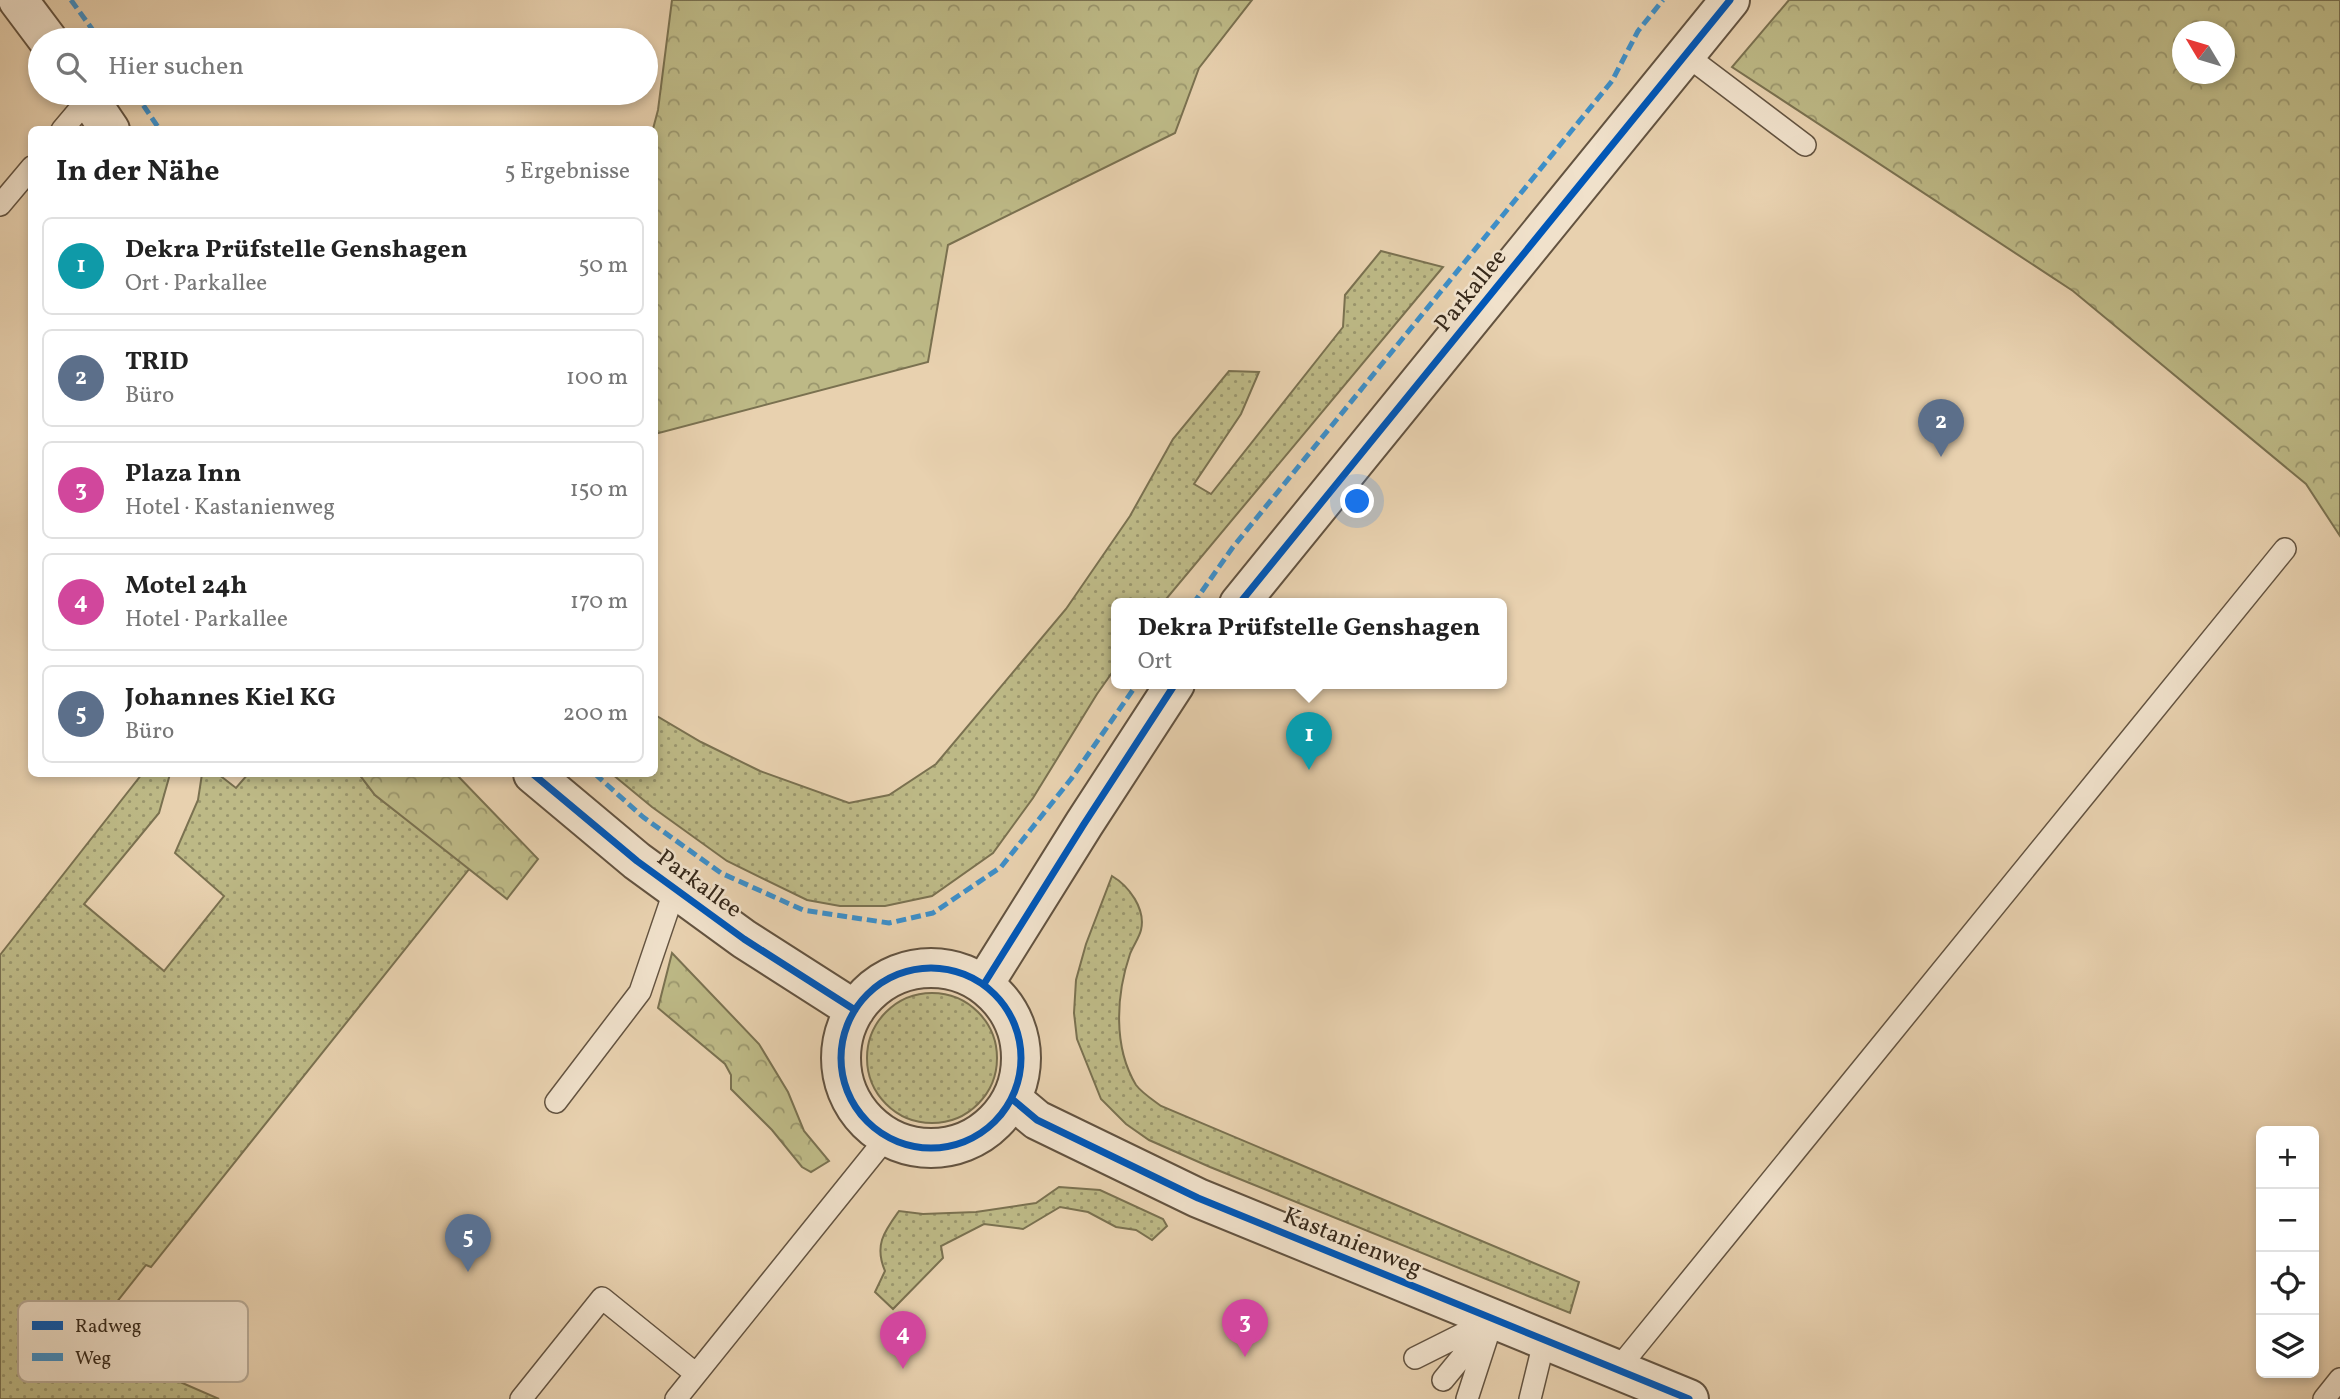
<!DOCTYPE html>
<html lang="de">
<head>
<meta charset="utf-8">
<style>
	:root { --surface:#fff; --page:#f6f6f6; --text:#222; --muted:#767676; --line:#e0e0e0; --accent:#1a73e8 }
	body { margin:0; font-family:Vollkorn,serif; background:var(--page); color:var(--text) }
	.controls { position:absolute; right:21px; bottom:21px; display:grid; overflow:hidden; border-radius:10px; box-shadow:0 4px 10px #0003 }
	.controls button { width:63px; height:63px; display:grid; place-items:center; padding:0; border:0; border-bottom:2px solid var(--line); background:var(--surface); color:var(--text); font:35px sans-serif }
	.compass { position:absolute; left:2172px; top:21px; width:63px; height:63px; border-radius:50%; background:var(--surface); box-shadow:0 4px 10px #0003; rotate:308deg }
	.you { position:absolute; left:1358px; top:502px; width:24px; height:24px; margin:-18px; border:5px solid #fff; border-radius:50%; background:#1a73e8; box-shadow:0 0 0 10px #1a73e833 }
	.badge { display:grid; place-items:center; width:46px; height:46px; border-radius:50%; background:var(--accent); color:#fff; font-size:23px; font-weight:700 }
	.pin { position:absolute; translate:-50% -58px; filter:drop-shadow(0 2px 4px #0008) }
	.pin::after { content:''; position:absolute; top:37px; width:24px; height:21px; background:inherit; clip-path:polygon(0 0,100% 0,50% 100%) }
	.popup { position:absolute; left:1111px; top:598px; width:396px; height:91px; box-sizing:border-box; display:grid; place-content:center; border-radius:10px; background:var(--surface); filter:drop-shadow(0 2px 5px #0005); font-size:23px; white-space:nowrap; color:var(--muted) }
	.popup b { font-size:26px; color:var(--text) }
	.popup::after { content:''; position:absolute; left:50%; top:100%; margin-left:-14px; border:14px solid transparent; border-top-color:var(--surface) }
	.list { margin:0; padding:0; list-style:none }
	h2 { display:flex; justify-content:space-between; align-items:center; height:91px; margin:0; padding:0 28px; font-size:30px }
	h2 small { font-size:23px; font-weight:400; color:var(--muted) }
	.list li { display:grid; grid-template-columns:46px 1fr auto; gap:21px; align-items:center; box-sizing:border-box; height:98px; margin:0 14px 14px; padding:0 14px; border:2px solid var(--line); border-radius:10px }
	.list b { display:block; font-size:26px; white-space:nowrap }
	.list p { margin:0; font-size:23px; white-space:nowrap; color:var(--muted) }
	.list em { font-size:23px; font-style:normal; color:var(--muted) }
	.icon { flex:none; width:38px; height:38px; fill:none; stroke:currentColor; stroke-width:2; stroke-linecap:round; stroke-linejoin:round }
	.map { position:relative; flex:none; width:2340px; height:1399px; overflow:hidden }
	.search { position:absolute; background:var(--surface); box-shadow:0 4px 10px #0003; left:28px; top:28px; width:630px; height:77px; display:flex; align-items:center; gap:18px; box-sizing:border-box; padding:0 24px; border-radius:38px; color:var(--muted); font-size:26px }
	.panel { position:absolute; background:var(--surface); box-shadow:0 4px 10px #0003; left:28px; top:126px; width:630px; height:651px; border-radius:10px }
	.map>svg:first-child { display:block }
	.grass { fill:url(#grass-dots); stroke:#7a7150; stroke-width:2 }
	.forest { fill:url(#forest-crowns); stroke:#7a7150; stroke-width:2; fill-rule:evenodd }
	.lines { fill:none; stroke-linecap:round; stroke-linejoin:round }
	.lane-casing { stroke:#635340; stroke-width:24 }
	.street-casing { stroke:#635340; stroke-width:42 }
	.lane { stroke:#f0e1cb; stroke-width:21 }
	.street { stroke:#f0e1cb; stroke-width:38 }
	.quiet { stroke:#3d8fc9; stroke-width:5; stroke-dasharray:10 5; stroke-linecap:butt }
	.cycleway-casing { stroke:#f0e1cb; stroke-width:11 }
	.cycleway { stroke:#0057b8; stroke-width:7 }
	.labels { text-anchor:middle; stroke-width:5; stroke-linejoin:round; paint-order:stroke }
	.street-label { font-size:24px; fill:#37291b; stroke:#f0e1cb }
	.key { fill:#f0e1cb; stroke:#b8aa96; stroke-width:2 }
	.key-label { font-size:19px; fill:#37291b }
</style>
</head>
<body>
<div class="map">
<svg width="2340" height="1399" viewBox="0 0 2340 1399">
	<defs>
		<pattern id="grass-dots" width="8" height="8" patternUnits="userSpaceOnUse" patternTransform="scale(1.75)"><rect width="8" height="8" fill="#bdb986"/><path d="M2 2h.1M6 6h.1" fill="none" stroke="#9a966d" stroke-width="1.8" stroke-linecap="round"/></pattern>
		<pattern id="forest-crowns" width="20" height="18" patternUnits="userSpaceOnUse" patternTransform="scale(1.75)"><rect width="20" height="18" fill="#bdb986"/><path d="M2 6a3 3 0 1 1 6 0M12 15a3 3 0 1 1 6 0" fill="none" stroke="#9a966d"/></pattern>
	</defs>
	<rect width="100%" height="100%" fill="#e8d1af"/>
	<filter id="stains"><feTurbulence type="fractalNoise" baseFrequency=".00286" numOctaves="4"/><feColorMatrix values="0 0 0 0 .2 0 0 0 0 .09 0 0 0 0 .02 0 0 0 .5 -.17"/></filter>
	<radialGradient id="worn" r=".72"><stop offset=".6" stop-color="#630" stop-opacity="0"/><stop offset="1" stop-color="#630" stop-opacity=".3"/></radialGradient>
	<!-- grass -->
	<path class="grass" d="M 1381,251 L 1443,267 L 1162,604 L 1116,604 L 1116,667 L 1097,694 L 1033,798 L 993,853 L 932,896 L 885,906 L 840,906 L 807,900 L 727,861 L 652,807 L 612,774 L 654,774 L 655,715 L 701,742 L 760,771 L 849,803 L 889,795 L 936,764 L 1066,609 L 1130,516 L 1173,439 L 1229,371 L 1259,372 L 1241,414 L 1194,484 L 1211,494 L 1343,327 L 1345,295 Z
		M 142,774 L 170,774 L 159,813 L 84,904 L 164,971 L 224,896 L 175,853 L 198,800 L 202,774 L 218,774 L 236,788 L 248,774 L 359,774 L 375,795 L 470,868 L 151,1267 L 146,1265 L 86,1341 L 219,1399 L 0,1399 L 0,955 Z
		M 1112,876 C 1129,886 1146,909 1141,930 C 1139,938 1133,946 1130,954 C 1116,995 1113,1047 1136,1085 C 1142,1093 1153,1100 1161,1106 L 1579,1282 L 1570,1313 L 1210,1167 L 1149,1140 L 1126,1124 L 1101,1099 L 1077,1039 L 1074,1013 L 1076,980 L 1086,944 Z
		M867 1058a65 65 0 1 1 130 0a65 65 0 1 1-130 0Z
		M 1059,1187 L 1100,1190 L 1163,1219 L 1167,1226 L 1152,1240 L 1136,1230 L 1116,1227 L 1088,1212 L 1060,1207 L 1023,1229 L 984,1224 L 941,1246 L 943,1258 L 893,1309 L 875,1292 L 885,1271 C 874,1245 884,1232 899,1211 L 923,1214 L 976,1212 L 1036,1203 Z"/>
	<!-- forest -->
	<path class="forest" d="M 672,0 L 1252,0 L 1199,68 L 1175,133 L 948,245 L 928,362 L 655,434 L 654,130 L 653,129 L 658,110 Z
		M 1789,0 L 2340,0 L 2340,536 L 2306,484 L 2073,291 L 1732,67 ZM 2182,32 L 2224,32 L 2224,74 L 2182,74 Z
		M 359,774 L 456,774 L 538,859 L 507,899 L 375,795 Z
		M 672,953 L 759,1044 L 788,1092 L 804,1131 L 829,1161 L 811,1172 L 802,1167 L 772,1130 L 731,1089 L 731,1075 L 725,1064 L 658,1008 Z"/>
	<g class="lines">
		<!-- lane casing -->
		<g class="lane-casing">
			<path id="lane" d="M 1686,55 L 1805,145
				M 62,130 L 89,98
				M 0,205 L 32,167
				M 556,1102 L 640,992 L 675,889
				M 1415,1358 L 1493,1319
				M 1617,1370 L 2285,549
				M 1443,1380 L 1485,1329
				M 521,1399 L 602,1298 L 696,1374
				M 676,1399 L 887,1137
				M 1467,1399 L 1493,1319
				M 1530,1399 L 1544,1342
				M 2324,1399 L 2340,1379"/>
		</g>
		<!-- street casing -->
		<g class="street-casing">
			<path id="street" d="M 18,0 L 48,40
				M 85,93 L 110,130
				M 1239,604 L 1730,0
				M 533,774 L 637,861 L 744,939 L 855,1010
				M841 1058a90 90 0 1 1 180 0a90 90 0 1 1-180 0Z
				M 984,984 L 1084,824 L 1175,684
				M 1012,1099 L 1037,1120 L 1198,1198 L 1689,1399"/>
		</g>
		<!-- lane -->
		<use href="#lane" class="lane"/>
		<!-- street -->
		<use href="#street" class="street"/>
		<!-- quiet -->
		<path class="quiet" d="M 71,0 L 100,40
			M 135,93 L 160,130
			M 1193,604 L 1233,547 L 1612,81 L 1638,31 L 1663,0
			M 595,774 L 643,817 L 721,873 L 803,910 L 889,923 L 933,913 L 1001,867 L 1071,779 L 1137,684"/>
		<!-- cycleway casing -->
		<g class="cycleway-casing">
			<path id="cycleway" d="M 1239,604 L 1730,0
				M 533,774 L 637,861 L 744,939 L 855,1010
				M841 1058a90 90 0 1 1 180 0a90 90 0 1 1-180 0Z
				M 984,984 L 1084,824 L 1175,684
				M 1012,1099 L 1037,1120 L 1198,1198 L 1689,1399"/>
		</g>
		<!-- cycleway -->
		<use href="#cycleway" class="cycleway"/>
	</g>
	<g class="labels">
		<!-- street labels -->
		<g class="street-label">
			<text transform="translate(1470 290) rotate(-51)" y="8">Parkallee</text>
			<text transform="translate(700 883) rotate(36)" y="8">Parkallee</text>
			<text transform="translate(1353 1241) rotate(22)" y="8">Kastanienweg</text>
		</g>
	</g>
	<!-- legend -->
	<rect x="18" y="1301" width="230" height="81" rx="10" class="key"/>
	<rect x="32" y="1321" width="31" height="9" fill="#0057b8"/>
	<rect x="32" y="1353" width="31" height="8" fill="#3d8fc9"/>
	<g class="key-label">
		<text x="75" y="1332">Radweg</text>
		<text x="75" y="1364">Weg</text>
	</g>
	<rect width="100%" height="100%" filter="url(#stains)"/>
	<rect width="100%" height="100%" fill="url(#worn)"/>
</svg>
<div class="controls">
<button>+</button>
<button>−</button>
<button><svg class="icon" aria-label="locate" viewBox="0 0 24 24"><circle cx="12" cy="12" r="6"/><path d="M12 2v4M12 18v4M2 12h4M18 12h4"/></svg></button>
<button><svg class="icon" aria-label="layers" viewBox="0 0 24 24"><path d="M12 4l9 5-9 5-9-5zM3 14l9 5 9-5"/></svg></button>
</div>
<svg class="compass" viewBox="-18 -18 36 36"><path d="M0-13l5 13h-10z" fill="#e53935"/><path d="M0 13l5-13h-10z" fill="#767676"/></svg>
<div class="you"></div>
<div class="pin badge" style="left:1309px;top:770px;background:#0f9aa8">1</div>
<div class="popup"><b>Dekra Prüfstelle Genshagen</b>Ort</div>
<div class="pin badge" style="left:1941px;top:457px;background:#5c6f8a">2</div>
<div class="pin badge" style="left:1245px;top:1357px;background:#d1479c">3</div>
<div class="pin badge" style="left:903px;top:1369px;background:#d1479c">4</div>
<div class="pin badge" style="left:468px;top:1272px;background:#5c6f8a">5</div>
<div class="search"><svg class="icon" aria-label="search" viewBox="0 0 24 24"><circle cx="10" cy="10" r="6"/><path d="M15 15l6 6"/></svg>Hier suchen</div>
<section class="panel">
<h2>In der Nähe<small>5 Ergebnisse</small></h2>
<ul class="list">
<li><span class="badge" style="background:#0f9aa8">1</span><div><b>Dekra Prüfstelle Genshagen</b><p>Ort · Parkallee</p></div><em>50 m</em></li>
<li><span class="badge" style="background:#5c6f8a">2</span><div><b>TRID</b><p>Büro</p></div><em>100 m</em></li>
<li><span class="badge" style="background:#d1479c">3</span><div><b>Plaza Inn</b><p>Hotel · Kastanienweg</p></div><em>150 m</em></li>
<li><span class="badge" style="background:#d1479c">4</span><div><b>Motel 24h</b><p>Hotel · Parkallee</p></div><em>170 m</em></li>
<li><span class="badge" style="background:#5c6f8a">5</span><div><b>Johannes Kiel KG</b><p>Büro</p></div><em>200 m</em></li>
</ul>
</section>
</div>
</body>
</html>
